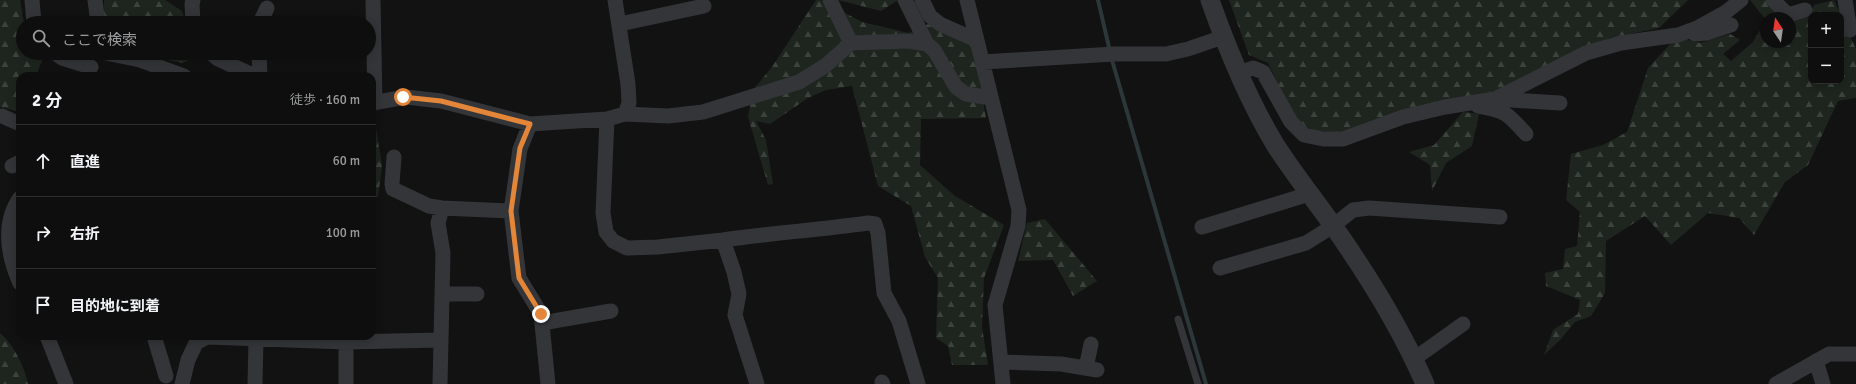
<!DOCTYPE html>
<html lang="ja">
<head>
<meta charset="utf-8">
<style>
	:root { --surface:#0e0e0e; --page:#1c1c1c; --text:#f1f3f6; --muted:#9b9c9e; --line:#2e2e2e }
	body { margin:0; font-family:Signika,"Noto Sans JP",sans-serif; background:var(--page); color:var(--text) }
	.controls { position:absolute; right:12px; top:12px; display:grid; overflow:hidden; border-radius:8px; box-shadow:0 2px 10px #0003 }
	.controls button { width:36px; height:36px; display:grid; place-items:center; padding:0; border:0; border-bottom:1px solid var(--line); background:var(--surface); color:var(--text); font:20px sans-serif }
	.compass { position:absolute; left:1760px; top:12px; width:36px; height:36px; border-radius:50%; background:var(--surface); box-shadow:0 2px 10px #0003; rotate:347deg }
	.stop { position:absolute; width:12px; height:12px; margin:-9px; border:3px solid #e38639; border-radius:50%; background:#fff }
	.stop.end { background:#e38639; border-color:#fff; box-shadow:0 1px 4px #0008 }
	.list { margin:0; padding:0; list-style:none }
	h2 { display:flex; justify-content:space-between; align-items:center; height:52px; margin:0; padding:0 16px; font-size:17px }
	h2 small { font-size:13px; font-weight:400; color:var(--muted) }
	.list li { display:grid; grid-template-columns:26px 1fr auto; gap:12px; align-items:center; box-sizing:border-box; height:72px; padding:0 16px; border-top:1px solid var(--line) }
	.list b { display:block; font-size:15px; white-space:nowrap }
	.list em { font-size:13px; font-style:normal; color:var(--muted) }
	.icon { flex:none; width:22px; height:22px; fill:none; stroke:currentColor; stroke-width:2; stroke-linecap:round; stroke-linejoin:round }
	.map { position:relative; flex:none; width:1856px; height:384px; overflow:hidden }
	.search { position:absolute; background:var(--surface); box-shadow:0 2px 10px #0003; left:16px; top:16px; width:360px; height:44px; display:flex; align-items:center; gap:10px; box-sizing:border-box; padding:0 14px; border-radius:22px; color:var(--muted); font-size:15px }
	.panel { position:absolute; background:var(--surface); box-shadow:0 2px 10px #0003; left:16px; top:72px; width:360px; height:268px; border-radius:12px }
	.map>svg:first-child { display:block }
	.forest { fill:url(#forest-firs) }
	.lines { fill:none; stroke-linecap:round; stroke-linejoin:round }
	.stream { stroke:#2c373a; stroke-width:4 }
	.service { stroke:#333538; stroke-width:7 }
	.minor { stroke:#333538; stroke-width:15 }
	.tertiary { stroke:#333538; stroke-width:19 }
	.route { stroke:#e38639; stroke-width:5 }
</style>
</head>
<body>
<div class="map">
<svg width="1856" height="384" viewBox="0 0 1856 384">
	<defs>
		<pattern id="forest-firs" width="22" height="20" patternUnits="userSpaceOnUse"><rect width="22" height="20" fill="#1e251e"/><path d="M5 1l3.5 6h-7zM16 11l3.5 6h-7z" fill="#3c423c"/></pattern>
	</defs>
	<rect width="100%" height="100%" fill="#121213"/>
	<!-- forest -->
	<path class="forest" d="M 0,0 L 20,0 L 24,23 L 23,53 L 38,53 L 43,58 L 36,76 L 20,76 L 20,112 L 0,107 Z
		M 104,0 L 165,0 L 182,11 L 186,23 L 104,23 Z
		M 816,0 L 821,0 L 862,22 L 909,33 L 928,24 L 971,44 L 978,72 L 986,118 L 921,119 L 920,165 L 955,196 L 1004,225 L 984,278 L 982,327 L 988,365 L 952,365 L 948,346 L 936,338 L 938,278 L 925,257 L 911,206 L 878,186 L 852,86 L 826,90 L 808,98 L 770,124 L 756,121 L 766,140 L 773,184 L 768,185 L 748,117 L 753,90 L 772,67 Z
		M 838,0 L 898,0 L 881,11 Z
		M 1229,0 L 1688,0 L 1659,28 L 1610,38 L 1491,93 L 1340,133 L 1308,130 L 1292,114 L 1268,63 L 1249,55 Z
		M 1750,0 L 1766,0 L 1783,18 L 1766,18 L 1766,42 L 1790,42 L 1790,22 L 1809,17 L 1814,5 L 1834,0 L 1841,15 L 1811,15 L 1811,81 L 1841,81 L 1841,16 L 1856,49 L 1856,98 L 1838,101 L 1808,165 L 1785,182 L 1754,235 L 1739,218 L 1708,213 L 1671,245 L 1645,216 L 1606,241 L 1605,293 L 1591,316 L 1575,322 L 1560,340 L 1544,355 L 1553,330 L 1578,314 L 1580,300 L 1546,286 L 1545,273 L 1563,269 L 1565,249 L 1577,246 L 1580,212 L 1566,200 L 1571,154 L 1603,145 L 1627,132 L 1648,68 L 1670,44 L 1685,39 L 1700,43 L 1730,34 L 1740,40 L 1723,54 L 1731,61 L 1753,42 L 1766,20 Z
		M 135,53 L 193,53 L 193,58 L 182,63 Z
		M 1463,112 L 1479,114 L 1472,146 L 1446,163 L 1432,191 L 1430,165 L 1409,152 L 1434,145 Z
		M 372,128 L 376,128 L 382,166 L 378,197 L 372,198 Z
		M 1045,219 L 1097,281 L 1073,296 L 1053,260 L 1018,261 L 1027,223 Z
		M 0,333 C 13,344 25,367 28,384 L 0,384 Z"/>
	<g class="lines">
		<!-- stream -->
		<path class="stream" d="M 1098,0 L 1112,60 L 1206,384"/>
		<!-- service -->
		<path class="service" d="M 1178,319 L 1198,384"/>
		<!-- minor -->
		<path class="minor" d="M 32,0 L 34,23
			M 95,0 L 98,23
			M 373,0 L 375,103
			M 615,0 L 628,84 L 629,103 L 625,114
			M 830,0 L 851,43
			M 905,0 L 927,44
			M 922,0 L 930,16 L 940,24 L 976,40
			M 967,0 L 1019,210 L 1018,226 L 995,305 L 1003,384
			M 1773,0 L 1788,15 L 1805,10
			M 1845,0 L 1850,30
			M 193,23 L 192,4 L 193,0
			M 260,23 L 267,8
			M 620,24 L 704,6
			M 1695,34 L 1707,33 L 1731,25
			M 55,53 L 62,58 L 91,67
			M 106,53 L 140,60 L 184,76
			M 211,53 L 218,59 L 255,76
			M 259,53 L 260,76
			M 983,62 L 1114,54 L 1166,54 L 1188,49 L 1223,37
			M 1238,73 L 1253,68 L 1263,72 L 1291,122 L 1304,135 L 1323,139 L 1343,139 L 1403,117 L 1445,107 L 1495,99 L 1586,53 L 1621,43 L 1678,35 L 1697,28 L 1726,12 L 1741,0
			M 1496,99 L 1560,103
			M 372,103 L 406,97 L 441,101 L 530,124 L 607,119 L 625,114 L 668,116 L 703,112 L 799,82 L 825,66 L 851,43 L 909,41 L 927,44 L 934,50 L 956,87 L 966,94 L 991,98
			M 1478,106 C 1505,110 1508,114 1526,134
			M 2,116 L 20,124
			M 607,119 L 603,213 L 606,232 L 613,241 L 627,248 L 658,247 L 723,240 L 734,272 L 739,294 L 735,315 L 757,384
			M 530,124 L 520,149 L 511,211 L 519,278 L 541,314 L 548,384
			M 394,157 L 392,184 L 393,189 L 429,206 L 442,208
			M 12,166 L 20,162
			M 20,198 C 2,223 8,257 20,283
			M 1202,227 L 1309,194
			M 723,240 C 771,233 819,230 868,223 L 875,224 L 878,233 L 884,293 L 899,321 L 918,384
			M 1220,268 L 1306,243 L 1333,226 L 1353,210 L 1369,208 L 1500,217
			M 442,294 L 477,294
			M 542,323 L 611,311
			M 47,336 L 66,384
			M 154,336 L 166,376
			M 1414,359 L 1463,324
			M 1816,361 L 1823,384
			M 1001,362 L 1061,364 L 1097,370
			M 1086,368 L 1091,344
			M 882,382 L 883,384
			M 182,384 L 188,360 L 196,343 L 207,337 L 346,342 L 441,340
			M 255,384 L 256,339
			M 346,384 L 346,342
			M 440,384 L 443,253 L 438,223 L 442,208 L 511,211
			M 1776,384 L 1829,354 L 1856,354"/>
		<!-- tertiary -->
		<path class="tertiary" d="M 1210,0 C 1228,51 1248,100 1276,146 C 1294,174 1315,200 1334,227 C 1369,277 1401,328 1425,384"/>
	</g>
	<g class="lines">
		<!-- route -->
		<path class="route" d="M 403,97 L 441,101 L 530,124 L 520,148 L 511,211 L 519,278 L 541,314"/>
	</g>
</svg>
<div class="controls">
<button>+</button>
<button>−</button>
</div>
<svg class="compass" viewBox="-18 -18 36 36"><path d="M0-13l5 13h-10z" fill="#e53935"/><path d="M0 13l5-13h-10z" fill="#9b9c9e"/></svg>
<div class="stop" style="left:403px;top:97px"></div>
<div class="stop end" style="left:541px;top:314px"></div>
<div class="search"><svg class="icon" aria-label="search" viewBox="0 0 24 24"><circle cx="10" cy="10" r="6"/><path d="M15 15l6 6"/></svg>ここで検索</div>
<section class="panel">
<h2>2 分<small>徒歩 · 160 m</small></h2>
<ul class="list">
<li><svg class="icon" aria-label="ahead" viewBox="0 0 24 24"><path d="M12 20V5M6 11l6-6 6 6"/></svg><div><b>直進</b></div><em>60 m</em></li>
<li><svg class="icon" aria-label="right" viewBox="0 0 24 24"><path d="M7 20v-9h11M14 6l5 5-5 5"/></svg><div><b>右折</b></div><em>100 m</em></li>
<li><svg class="icon" aria-label="arrive" viewBox="0 0 24 24"><path d="M6 21V4h12l-3 4 3 4H6"/></svg><div><b>目的地に到着</b></div></li>
</ul>
</section>
</div>
</body>
</html>
